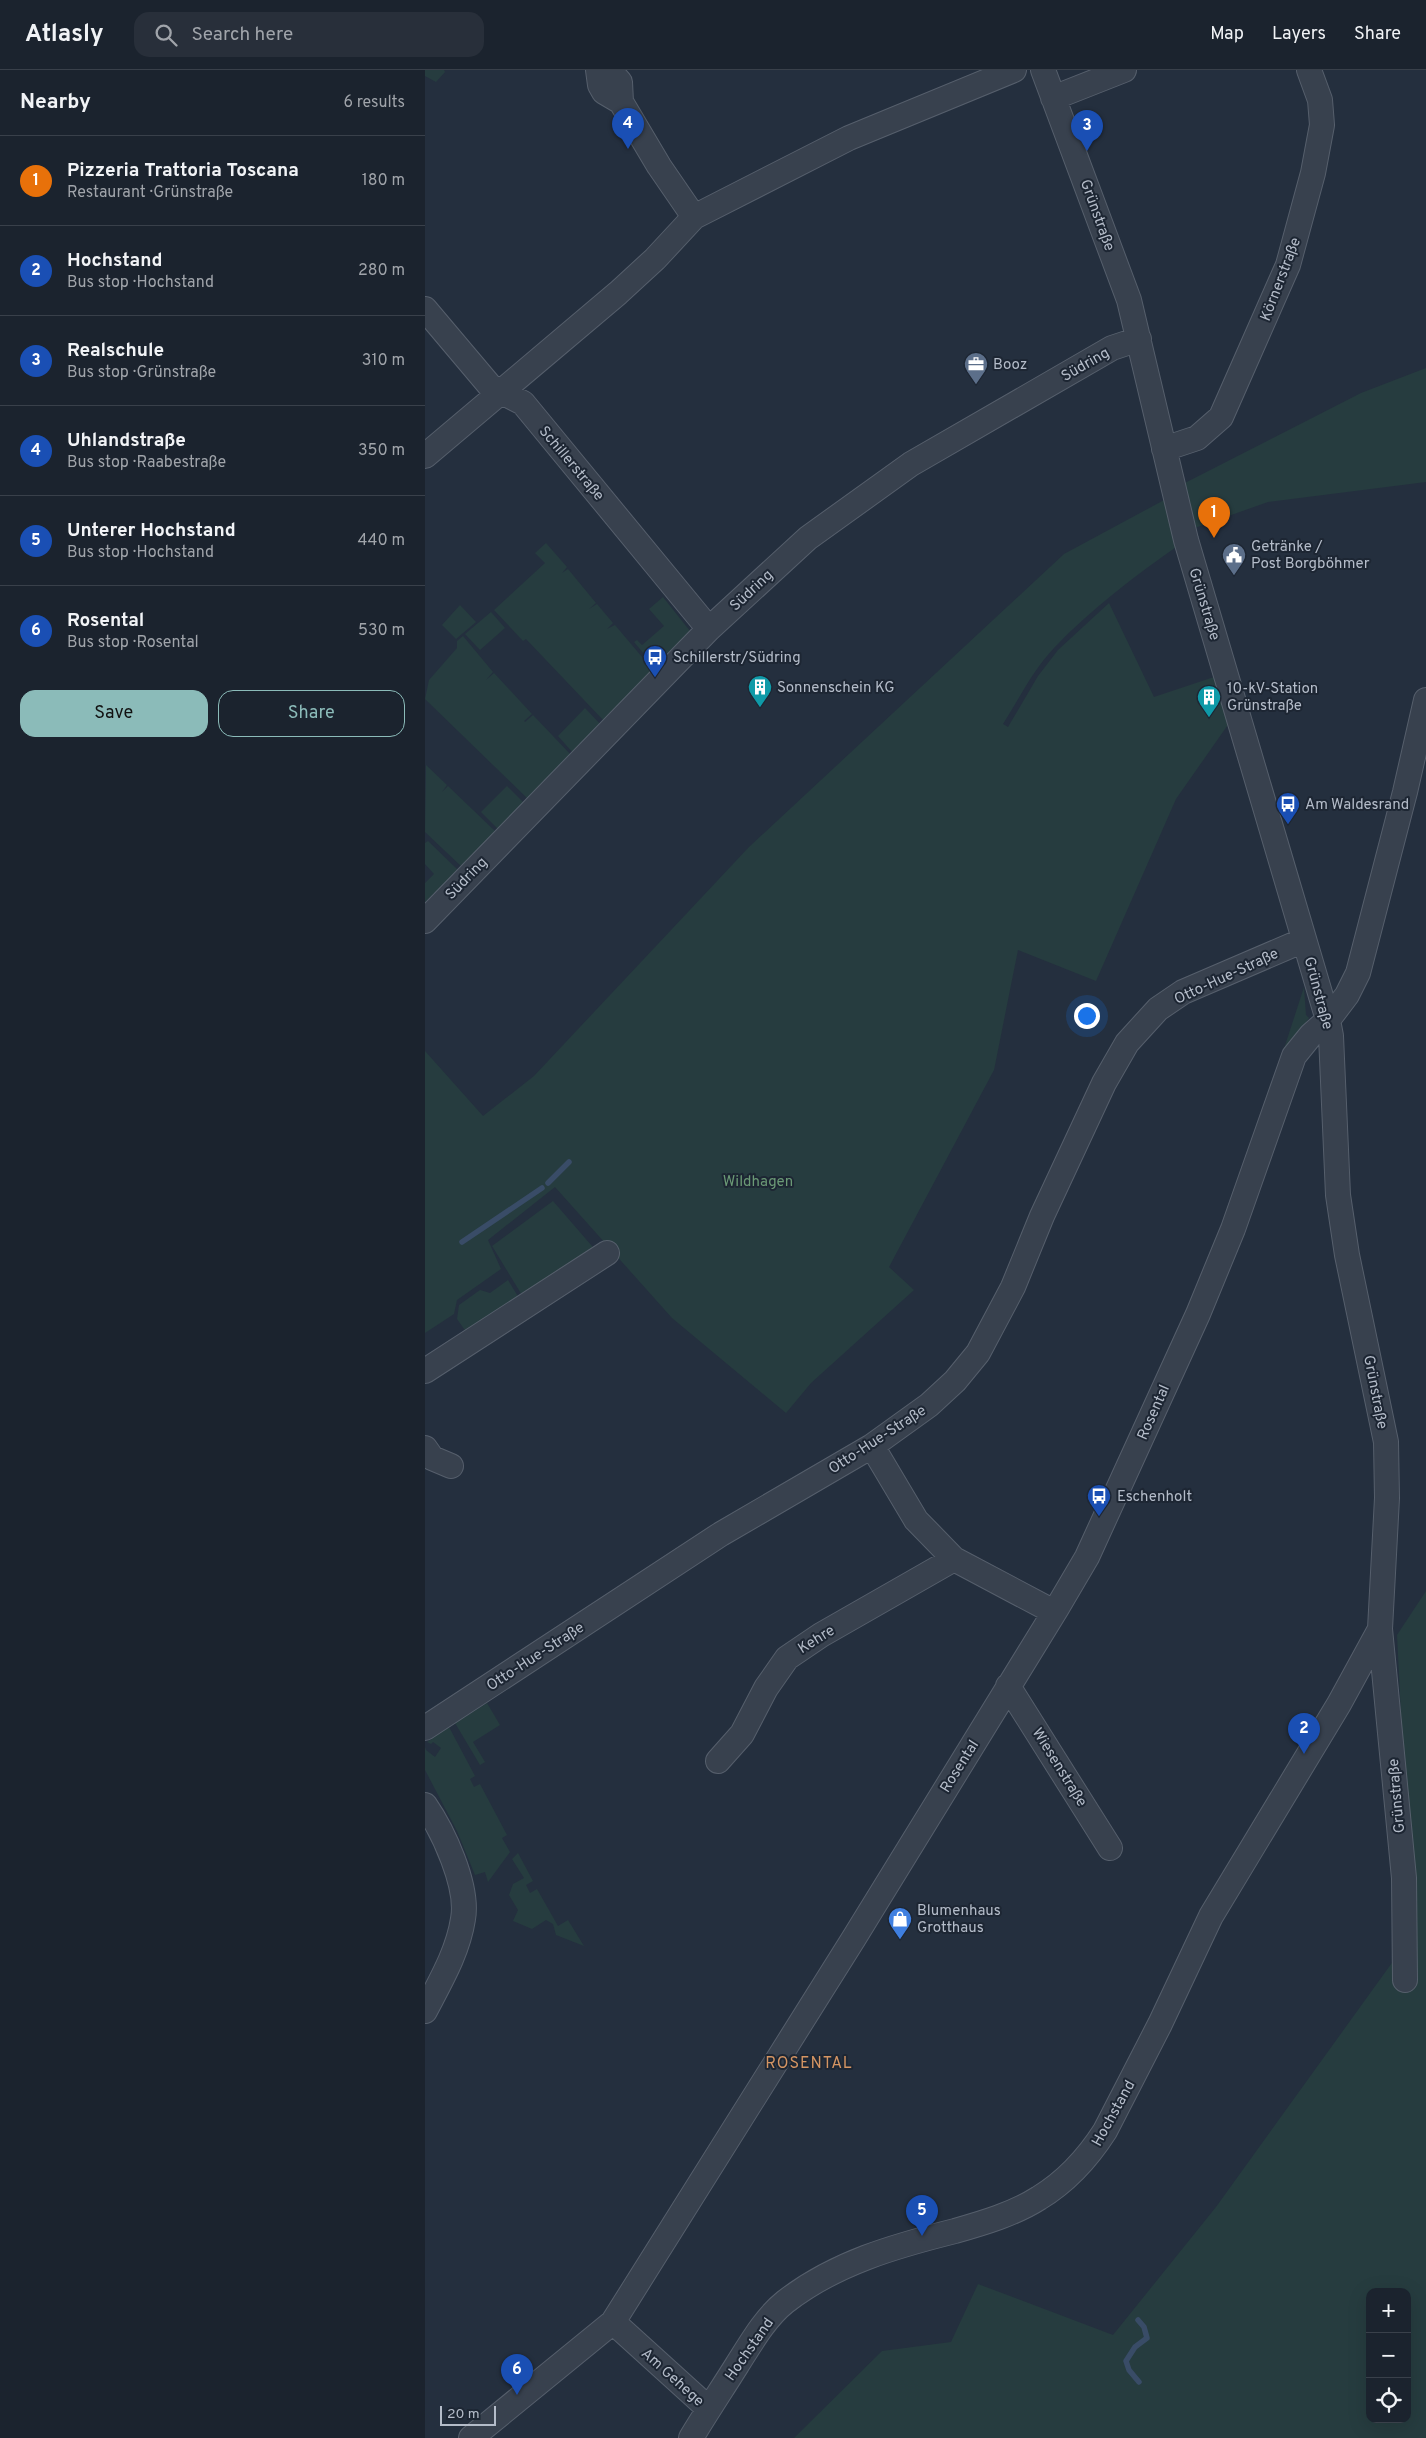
<!DOCTYPE html>
<html lang="en">
<head>
<meta charset="utf-8">
<style>
	:root { --surface:#1b232e; --page:#282f3a; --text:#f1f3f6; --muted:#a0a4aa; --line:#39404a; --accent:#8bbbb9 }
	body { margin:0; font-family:Overpass,sans-serif; background:var(--page); color:var(--text) }
	.controls { position:absolute; right:15px; bottom:15px; display:grid; overflow:hidden; border-radius:10px; box-shadow:0 5px 20px #0002 }
	.controls button { width:45px; height:45px; display:grid; place-items:center; padding:0; border:0; border-bottom:1px solid var(--line); background:var(--surface); color:var(--text); font:25px sans-serif }
	.scale { position:absolute; left:15px; bottom:12px; width:56px; box-sizing:border-box; padding-left:5px; border:2px solid #b4bcc9; border-top:0; font-size:14px; line-height:18px; white-space:nowrap; color:#b4bcc9; -webkit-text-stroke:4px #1d2633; paint-order:stroke }
	.you { position:absolute; left:661px; top:945px; width:18px; height:18px; margin:-12px; border:4px solid #fff; border-radius:50%; background:#1a73e8; box-shadow:0 0 0 8px #1a73e833 }
	.badge { display:grid; place-items:center; width:32px; height:32px; border-radius:50%; background:var(--accent); color:#fff; font-size:16px; font-weight:700 }
	.pin { position:absolute; translate:-50% -41px; filter:drop-shadow(0 1px 2px #0008) }
	.pin::after { content:''; position:absolute; top:26px; width:18px; height:15px; background:inherit; clip-path:polygon(0 0,100% 0,50% 100%) }
	.list { margin:0; padding:0; list-style:none }
	h2 { display:flex; justify-content:space-between; align-items:center; height:65px; margin:0; padding:0 20px; font-size:21px }
	h2 small { font-size:16px; font-weight:400; color:var(--muted) }
	.list li { display:grid; grid-template-columns:32px 1fr auto; gap:15px; align-items:center; box-sizing:border-box; height:90px; padding:0 20px; border-top:1px solid var(--line) }
	.list b { display:block; font-size:19px; white-space:nowrap }
	.list p { margin:0; font-size:16px; white-space:nowrap; color:var(--muted) }
	.list em { font-size:16px; font-style:normal; color:var(--muted) }
	.actions { display:flex; gap:10px; padding:15px 20px }
	.actions a { flex:1; padding:11px 0; border:1px solid var(--accent); border-radius:15px; text-align:center; font-size:18px; color:var(--accent) }
	.actions .main { background:var(--accent); color:#111 }
	.icon { flex:none; width:28px; height:28px; fill:none; stroke:currentColor; stroke-width:2; stroke-linecap:round; stroke-linejoin:round }
	.map { position:relative; flex:none; width:1001px; height:2368px; overflow:hidden }
	header { display:flex; align-items:center; gap:30px; box-sizing:border-box; height:70px; padding:0 25px; background:var(--surface); border-bottom:1px solid var(--line) }
	header strong { font-size:24px }
	nav { display:flex; gap:28px; margin-inline-start:auto; font-size:18px }
	.search { width:350px; height:45px; background:var(--page); display:flex; align-items:center; gap:12px; box-sizing:border-box; padding:0 18px; border-radius:15px; color:var(--muted); font-size:19px }
	main { display:flex }
	aside { flex:1; background:var(--surface) }
	.map>svg:first-child { display:block }
	.green { fill:#263c3f; fill-rule:evenodd }
	.lines { fill:none; stroke-linecap:round; stroke-linejoin:round }
	.stream { stroke:#394c67; stroke-width:5.5 }
	.minor-casing { stroke:#565f6c; stroke-width:26 }
	.minor { stroke:#38414e; stroke-width:24 }
	.labels { text-anchor:middle; stroke-width:4; stroke-linejoin:round; paint-order:stroke }
	.street-label { font-size:15px; fill:#b4bcc9; stroke:#1d2633 }
	.poi-label { font-size:15px; fill:#b4bcc9; stroke:#1d2633; text-anchor:start }
	.park-label { font-size:15px; fill:#6b9a76; stroke:#1d2633 }
	.neighbourhood-label { font-size:16px; letter-spacing:1px; fill:#d59563; stroke:#1d2633 }
</style>
</head>
<body>
<header>
<strong>Atlasly</strong>
<div class="search"><svg class="icon" aria-label="search" viewBox="0 0 24 24"><circle cx="10" cy="10" r="6"/><path d="M15 15l6 6"/></svg>Search here</div>
<nav><a>Map</a><a>Layers</a><a>Share</a></nav>
</header>
<main>
<aside>
<h2>Nearby<small>6 results</small></h2>
<ul class="list">
<li><span class="badge" style="background:#e8710a">1</span><div><b>Pizzeria Trattoria Toscana</b><p>Restaurant · Grünstraße</p></div><em>180 m</em></li>
<li><span class="badge" style="background:#1a4fb4">2</span><div><b>Hochstand</b><p>Bus stop · Hochstand</p></div><em>280 m</em></li>
<li><span class="badge" style="background:#1a4fb4">3</span><div><b>Realschule</b><p>Bus stop · Grünstraße</p></div><em>310 m</em></li>
<li><span class="badge" style="background:#1a4fb4">4</span><div><b>Uhlandstraße</b><p>Bus stop · Raabestraße</p></div><em>350 m</em></li>
<li><span class="badge" style="background:#1a4fb4">5</span><div><b>Unterer Hochstand</b><p>Bus stop · Hochstand</p></div><em>440 m</em></li>
<li><span class="badge" style="background:#1a4fb4">6</span><div><b>Rosental</b><p>Bus stop · Rosental</p></div><em>530 m</em></li>
</ul>
<div class="actions"><a class="main">Save</a><a>Share</a></div>
</aside>
<div class="map">
<svg width="1001" height="2368" viewBox="0 0 1001 2368">
	<rect width="100%" height="100%" fill="#242f3e"/>
	<!-- green -->
	<path class="green" d="M 0,0 L 19,0 L 20,2 L 11,12 L 0,6 Z
		M 1001,298 L 1001,412 L 843,432 L 764,460 L 750,418 L 936,323 Z
		M 741,429 L 754,475 C 711,505 666,539 629,578 C 608,600 594,629 578,654 L 583,657 L 613,606 L 633,580 L 684,533 L 729,627 L 795,605 L 807,649 L 751,729 L 671,911 L 593,880 L 569,1000 L 464,1197 L 489,1220 L 386,1313 L 361,1343 L 247,1248 L 130,1117 L 63,1170 L 76,1199 L 32,1230 L 29,1244 L 0,1263 L 0,981 L 58,1046 L 109,1006 L 324,777 L 639,484 Z
		M 121,473 L 142,497 L 137,503 L 143,499 L 171,533 L 164,539 L 172,534 L 188,553 L 182,559 L 190,555 L 228,600 L 179,651 L 101,569 L 98,571 L 69,540 L 120,493 L 110,483 Z
		M 238,527 L 265,561 L 230,597 L 209,572 L 212,570 L 217,575 L 239,556 L 224,539 Z
		M 35,535 L 51,552 L 31,569 L 17,555 Z
		M 66,542 L 80,558 L 55,580 L 40,564 Z
		M 38,566 L 68,602 L 61,610 L 69,603 L 107,644 L 99,651 L 100,652 L 108,645 L 147,686 L 104,730 L 0,629 L 4,610 L 32,578 L 32,571 Z
		M 160,638 L 177,656 L 149,684 L 133,666 Z
		M 1,695 L 22,715 L 17,722 L 23,716 L 71,762 L 37,797 L 0,762 Z
		M 82,716 L 99,733 L 73,759 L 56,742 Z
		M 3,771 L 33,800 L 0,832 L 0,813 L 9,804 L 0,794 L 0,773 Z
		M 879,917 L 881,945 L 884,948 L 856,988 Z
		M 128,1131 L 173,1183 L 100,1230 L 67,1176 Z
		M 83,1210 L 97,1233 L 44,1266 L 32,1249 L 34,1235 L 55,1220 L 65,1223 Z
		M 1001,1521 L 1001,2368 L 369,2368 L 457,2281 L 526,2272 L 553,2214 L 688,2265 L 791,2137 L 987,1865 L 972,1565 ZM 945,2222 L 982,2222 L 982,2349 L 945,2349 Z
		M 62,1633 L 75,1655 L 48,1672 L 60,1692 L 55,1695 L 30,1653 Z
		M 24,1657 L 50,1706 L 45,1709 L 49,1717 L 55,1714 L 82,1765 L 77,1768 L 85,1782 L 63,1812 L 60,1802 L 50,1805 L 32,1761 L 0,1700 L 0,1677 L 1,1680 L 10,1687 L 16,1678 L 8,1672 L 6,1674 L 2,1672 Z
		M 93,1783 L 108,1811 L 101,1815 L 105,1823 L 112,1819 L 133,1856 L 143,1850 L 159,1876 L 131,1865 L 128,1854 L 121,1850 L 107,1859 L 88,1851 L 93,1840 L 84,1825 L 88,1814 L 99,1808 L 87,1789 Z"/>
	<g class="lines">
		<!-- stream -->
		<path class="stream" d="M 123,1113 L 144,1092
			M 37,1172 L 117,1118
			M 713,2250 L 719,2257 L 722,2268 L 710,2277 L 701,2291 L 704,2300 L 714,2312"/>
		<!-- minor casing -->
		<g class="minor-casing">
			<path id="minor" d="M 173,0 L 175,15 L 179,22 L 196,32 L 234,96 L 269,147
				M 184,0 L 195,12 L 196,32
				M 618,0 L 704,230 L 761,470 L 903,950 L 906,966 L 913,1125 L 922,1185 L 961,1372 L 962,1428 L 955,1559 L 979,1808 L 980,1910
				M 628,28 L 699,0
				M 0,239 L 65,316 L 98,333 L 284,559
				M 739,379 L 772,368 L 796,347 L 863,195 L 888,103 L 897,55 L 895,30 L 884,0
				M 0,386 L 193,223 L 230,189 L 269,147 L 424,68 L 589,0
				M 0,851 L 284,559 L 383,468 L 486,394 L 687,278 L 714,269
				M 0,1301 L 182,1183
				M 447,1376 L 491,1450 L 529,1489 L 629,1542
				M 0,1378 L 7,1388 L 26,1396
				M 583,1616 L 685,1778
				M 0,1658 L 296,1464 L 447,1376 L 504,1335 L 530,1311 L 553,1283 L 588,1217 L 617,1146 L 679,1013 L 702,973 L 733,939 L 758,922 L 879,870
				M 293,1691 L 317,1664 L 341,1618 L 362,1588 L 396,1565 L 529,1489
				M 0,1735 C 18,1761 44,1816 38,1849 C 33,1882 15,1912 0,1941
				M 188,2252 L 284,2339
				M 46,2368 L 188,2252 L 429,1868 L 632,1538 L 662,1487 L 773,1244 L 808,1159 L 869,986 L 886,965 L 903,950 L 922,925 L 933,903 L 980,722 L 1001,630
				M 266,2368 C 281,2343 297,2319 312,2295 C 326,2273 340,2248 360,2232 C 410,2193 470,2176 530,2161 C 558,2153 589,2144 614,2128 C 642,2111 662,2089 680,2061 L 735,1954 L 786,1846 L 914,1634 L 955,1559"/>
		</g>
		<!-- minor -->
		<use href="#minor" class="minor"/>
	</g>
	<!-- icons -->
	<defs>
		<g id="office-pin" transform="scale(1.25)"><path d="M0 17L-7.5 6A9.5 9.5 0 1 1 7.5 6Z" fill="#5c6f8a" stroke="#1d2633"/><path d="M-6-3h4V-5.5h4V-3h4V5H-6ZM-1-4.5V-3h2v-1.5ZM-6 0V1H6V0Z" fill="#fff"/></g>
		<g id="civic-pin" transform="scale(1.25)"><path d="M0 17L-7.5 6A9.5 9.5 0 1 1 7.5 6Z" fill="#5c6f8a" stroke="#1d2633"/><path d="M-.6-6.5H3V-4.5H.6V-3L4-1V1h2V6H-6V1h2V-1L-.6-3ZM-1.2 2.5V6h2.4V2.5Z" fill="#fff"/></g>
		<g id="bus-pin" transform="scale(1.25)"><path d="M0 17L-7.5 6A9.5 9.5 0 1 1 7.5 6Z" fill="#1a4fb4" stroke="#1d2633"/><path d="M-5-6H5V4H4V6H2V4H-2V6H-4V4H-5ZM-3.5-4V0h7V-4ZM-3.5 1.2v1.5H-2V1.2ZM2 1.2v1.5H3.5V1.2Z" fill="#fff"/></g>
		<g id="building-pin" transform="scale(1.25)"><path d="M0 17L-7.5 6A9.5 9.5 0 1 1 7.5 6Z" fill="#0f9aa8" stroke="#1d2633"/><path d="M-4-6H4V6H1V3H-1V6H-4ZM-2.5-4.3h1.7v1.8h-1.7ZM.8-4.3h1.7v1.8H.8ZM-2.5-1h1.7V.8h-1.7ZM.8-1h1.7V.8H.8Z" fill="#fff"/></g>
		<g id="shop-pin" transform="scale(1.25)"><path d="M0 17L-7.5 6A9.5 9.5 0 1 1 7.5 6Z" fill="#3f7fe0" stroke="#1d2633"/><path d="M-5-2.5h2.3a2.7 3.5 0 0 1 5.4 0H5L5.5 6h-11ZM-1.5-2.5h3a1.5 2.3 0 0 0-3 0Z" fill="#fff"/></g>
	</defs>
	<g fill-rule="evenodd">
		<use href="#office-pin" x="551" y="294"/>
		<use href="#civic-pin" x="809" y="485"/>
		<use href="#bus-pin" x="230" y="587"/>
		<use href="#building-pin" x="335" y="617"/>
		<use href="#building-pin" x="784" y="627"/>
		<use href="#bus-pin" x="863" y="734"/>
		<use href="#bus-pin" x="674" y="1426"/>
		<use href="#shop-pin" x="475" y="1849"/>
	</g>
	<g class="labels">
		<!-- street labels -->
		<g class="street-label">
			<text transform="translate(673 145) rotate(70)" y="5">Grünstraße</text>
			<text transform="translate(855 209) rotate(-69)" y="5">Körnerstraße</text>
			<text transform="translate(660 294) rotate(-30)" y="5">Südring</text>
			<text transform="translate(147 393) rotate(50)" y="5">Schillerstraße</text>
			<text transform="translate(326 520) rotate(-43)" y="5">Südring</text>
			<text transform="translate(780 534) rotate(73)" y="5">Grünstraße</text>
			<text transform="translate(41 808) rotate(-46)" y="5">Südring</text>
			<text transform="translate(801 906) rotate(-25)" y="5">Otto-Hue-Straße</text>
			<text transform="translate(894 923) rotate(75)" y="5">Grünstraße</text>
			<text transform="translate(951 1322) rotate(79)" y="5">Grünstraße</text>
			<text transform="translate(728 1342) rotate(-66)" y="5">Rosental</text>
			<text transform="translate(452 1369) rotate(-33)" y="5">Otto-Hue-Straße</text>
			<text transform="translate(391 1569) rotate(-32)" y="5">Kehre</text>
			<text transform="translate(110 1586) rotate(-33)" y="5">Otto-Hue-Straße</text>
			<text transform="translate(534 1696) rotate(-58)" y="5">Rosental</text>
			<text transform="translate(635 1697) rotate(58)" y="5">Wiesenstraße</text>
			<text transform="translate(971 1726) rotate(-95)" y="5">Grünstraße</text>
			<text transform="translate(688 2043) rotate(-61)" y="5">Hochstand</text>
			<text transform="translate(324 2279) rotate(-55)" y="5">Hochstand</text>
			<text transform="translate(248 2307) rotate(42)" y="5">Am Gehege</text>
		</g>
		<!-- poi labels -->
		<g class="poi-label">
			<text x="568" y="299">Booz</text>
			<text x="826" y="481">Getränke /<tspan x="826" dy="17">Post Borgböhmer</tspan></text>
			<text x="248" y="592">Schillerstr/Südring</text>
			<text x="352" y="622">Sonnenschein KG</text>
			<text x="802" y="623">10-kV-Station<tspan x="802" dy="17">Grünstraße</tspan></text>
			<text x="880" y="739">Am Waldesrand</text>
			<text x="692" y="1431">Eschenholt</text>
			<text x="492" y="1845">Blumenhaus<tspan x="492" dy="17">Grotthaus</tspan></text>
		</g>
		<!-- park labels -->
		<g class="park-label">
			<text x="333" y="1116">Wildhagen</text>
		</g>
		<!-- neighbourhood labels -->
		<g class="neighbourhood-label">
			<text x="384" y="1998">ROSENTAL</text>
		</g>
	</g>
</svg>
<div class="controls">
<button>+</button>
<button>−</button>
<button><svg class="icon" aria-label="locate" viewBox="0 0 24 24"><circle cx="12" cy="12" r="6"/><path d="M12 2v4M12 18v4M2 12h4M18 12h4"/></svg></button>
</div>
<div class="scale">20 m</div>
<div class="you"></div>
<div class="pin badge" style="left:789px;top:468px;background:#e8710a">1</div>
<div class="pin badge" style="left:879px;top:1684px;background:#1a4fb4">2</div>
<div class="pin badge" style="left:662px;top:81px;background:#1a4fb4">3</div>
<div class="pin badge" style="left:203px;top:79px;background:#1a4fb4">4</div>
<div class="pin badge" style="left:497px;top:2166px;background:#1a4fb4">5</div>
<div class="pin badge" style="left:92px;top:2325px;background:#1a4fb4">6</div>
</div>
</main>
</body>
</html>
